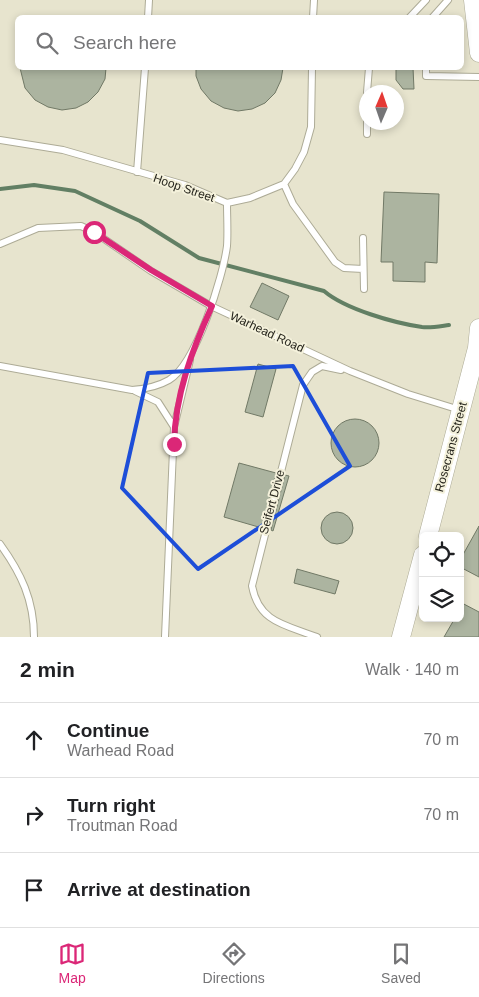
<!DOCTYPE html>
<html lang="en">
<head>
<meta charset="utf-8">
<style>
	:root { --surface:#fff; --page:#f2f2f2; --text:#202124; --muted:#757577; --line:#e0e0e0; --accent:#db2777 }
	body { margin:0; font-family:Arial,sans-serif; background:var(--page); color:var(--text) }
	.controls { position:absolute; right:15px; bottom:15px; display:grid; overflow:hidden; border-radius:8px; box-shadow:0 2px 8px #0003 }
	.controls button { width:45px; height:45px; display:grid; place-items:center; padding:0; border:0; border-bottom:1px solid var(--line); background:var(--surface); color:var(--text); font:25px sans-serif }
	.compass { position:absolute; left:359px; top:85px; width:45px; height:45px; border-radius:50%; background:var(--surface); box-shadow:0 2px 8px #0003; rotate:2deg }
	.stop { position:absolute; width:15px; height:15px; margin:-11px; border:4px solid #db2777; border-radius:50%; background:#fff }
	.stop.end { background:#db2777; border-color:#fff; box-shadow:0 1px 5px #0008 }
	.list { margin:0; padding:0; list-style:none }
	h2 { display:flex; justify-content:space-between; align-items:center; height:65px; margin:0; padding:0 20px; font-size:21px }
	h2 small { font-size:16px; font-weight:400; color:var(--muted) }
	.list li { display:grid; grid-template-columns:32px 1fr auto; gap:15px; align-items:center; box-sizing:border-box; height:75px; padding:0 20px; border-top:1px solid var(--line) }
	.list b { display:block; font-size:19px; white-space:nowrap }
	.list p { margin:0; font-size:16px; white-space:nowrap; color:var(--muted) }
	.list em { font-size:16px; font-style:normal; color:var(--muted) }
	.icon { flex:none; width:28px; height:28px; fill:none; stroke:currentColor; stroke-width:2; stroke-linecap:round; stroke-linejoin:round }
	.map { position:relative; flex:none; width:479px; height:637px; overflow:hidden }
	.search { position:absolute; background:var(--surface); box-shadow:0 2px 8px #0003; left:15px; right:15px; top:15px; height:55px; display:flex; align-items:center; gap:12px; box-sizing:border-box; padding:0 18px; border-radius:8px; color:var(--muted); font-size:19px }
	.sheet { height:290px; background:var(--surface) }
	nav { display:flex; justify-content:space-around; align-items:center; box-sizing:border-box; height:70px; border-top:1px solid var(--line); background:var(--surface); font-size:14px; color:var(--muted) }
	nav a { display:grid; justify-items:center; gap:2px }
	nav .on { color:var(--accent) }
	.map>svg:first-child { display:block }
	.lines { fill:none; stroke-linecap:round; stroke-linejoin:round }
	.stream { stroke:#627f64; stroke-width:4 }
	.building { fill:#acb4a0; stroke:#717966 }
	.lane-casing { stroke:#adab96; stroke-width:8 }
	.secondary-casing { stroke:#adab96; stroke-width:19 }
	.lane { stroke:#fff; stroke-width:6 }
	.secondary { stroke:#fff; stroke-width:18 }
	.route { stroke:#db2777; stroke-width:6 }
	.marked { fill:none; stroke:#1d4ed8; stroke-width:4; stroke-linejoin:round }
	.labels { text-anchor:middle; stroke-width:4; stroke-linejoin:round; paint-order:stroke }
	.street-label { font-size:12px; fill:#24231b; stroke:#f4f1db }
</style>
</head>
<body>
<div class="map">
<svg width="479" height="637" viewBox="0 0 479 637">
	<rect width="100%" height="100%" fill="#e7e4ce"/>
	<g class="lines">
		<!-- stream -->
		<path class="stream" d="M 0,189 L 34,185 L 75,191 L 140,221 L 199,258 L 324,291 C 345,309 394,323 422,327 C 431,328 441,326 449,325"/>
	</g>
	<!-- building -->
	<path class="building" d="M 20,68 L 106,68 L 105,79 L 98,92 L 88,102 L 76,108 L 62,110 L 48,107 L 35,100 L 25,88 Z
		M 196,68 L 283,68 L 281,80 L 275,93 L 265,103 L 252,109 L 238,111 L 224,108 L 211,101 L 201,89 L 196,76 Z
		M 396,68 L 413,68 L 414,89 L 403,89 L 396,80 Z
		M 384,192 L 439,194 L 437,263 L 425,262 L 425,282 L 393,281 L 393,262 L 381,262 Z
		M 262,283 L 289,296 L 278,320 L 250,307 Z
		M 258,364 L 276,369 L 263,417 L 245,412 Z
		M331 443a24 24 0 1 1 48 0a24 24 0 1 1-48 0Z
		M 239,463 L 276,473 L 262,528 L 224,517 Z
		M 285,475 L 289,476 L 273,531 L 271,530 Z
		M321 528a16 16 0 1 1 32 0a16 16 0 1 1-32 0Z
		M 479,526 L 479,577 L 460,567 L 460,560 Z
		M 297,569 L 339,581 L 335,594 L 294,583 Z
		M 460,602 L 479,612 L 479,637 L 444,637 L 455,618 L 460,618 Z"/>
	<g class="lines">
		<!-- lane casing -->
		<g class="lane-casing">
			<path id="lane" d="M 148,18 L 149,0
				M 313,18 L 314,0
				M 409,18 L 426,0
				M 432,18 L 448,0
				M 426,68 L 426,76 L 479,77
				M 367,92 L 369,68
				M 367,122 L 367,134
				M 0,140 L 63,150 L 185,185 L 227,203 L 250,198 L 284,184 L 295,169 L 304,152 L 311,127 L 312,68
				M 137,172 L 145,68
				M 284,184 L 293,204 L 335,262 L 344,268 L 363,269
				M 363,238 L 364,289
				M 0,244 L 38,228 L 81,226 L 94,232 L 151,271 L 211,306 L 350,371 L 408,394 L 460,410
				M 0,366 L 132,390 C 145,389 157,387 169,380 C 196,364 223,277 227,246 C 228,232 227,217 227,203
				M 135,391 L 158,402 L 174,427 L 165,637
				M 174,427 L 190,360
				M 0,544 C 21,573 34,600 34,637
				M 317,637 C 286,625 259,623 252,586 L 303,385 L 312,372 L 322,366 L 341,370"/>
		</g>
		<!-- secondary casing -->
		<g class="secondary-casing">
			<path id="secondary" d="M 473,0 L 479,53
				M 428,536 L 477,348 L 479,328
				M 401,637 L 423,555"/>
		</g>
		<!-- lane -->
		<use href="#lane" class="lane"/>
		<!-- secondary -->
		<use href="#secondary" class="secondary"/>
	</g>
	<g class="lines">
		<!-- route -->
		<path class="route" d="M 94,232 L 151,270 L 212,306 C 192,350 175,395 174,444"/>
	</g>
	<!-- marked area -->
	<path class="marked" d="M 293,366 L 350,466 L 198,569 L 122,488 L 148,373 Z"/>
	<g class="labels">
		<!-- street labels -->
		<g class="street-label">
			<text transform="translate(184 188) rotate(19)" y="4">Hoop Street</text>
			<text transform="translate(267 332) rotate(25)" y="4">Warhead Road</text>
			<text transform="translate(451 447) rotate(-75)" y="4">Rosecrans Street</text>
			<text transform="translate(272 502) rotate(-75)" y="4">Seifert Drive</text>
		</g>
	</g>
</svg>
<div class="controls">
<button><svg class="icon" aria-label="locate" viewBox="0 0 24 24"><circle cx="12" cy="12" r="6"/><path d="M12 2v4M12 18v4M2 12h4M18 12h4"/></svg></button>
<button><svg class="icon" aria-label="layers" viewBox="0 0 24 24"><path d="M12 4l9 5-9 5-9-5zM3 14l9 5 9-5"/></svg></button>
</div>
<svg class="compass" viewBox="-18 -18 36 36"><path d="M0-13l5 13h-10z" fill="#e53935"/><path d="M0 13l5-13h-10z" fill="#757577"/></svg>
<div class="stop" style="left:94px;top:232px"></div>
<div class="stop end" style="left:174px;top:444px"></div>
<div class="search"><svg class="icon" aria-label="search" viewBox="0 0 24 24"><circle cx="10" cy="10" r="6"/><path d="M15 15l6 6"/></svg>Search here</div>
</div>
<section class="sheet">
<h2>2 min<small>Walk · 140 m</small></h2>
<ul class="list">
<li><svg class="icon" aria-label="ahead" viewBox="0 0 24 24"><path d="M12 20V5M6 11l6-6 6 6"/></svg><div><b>Continue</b><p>Warhead Road</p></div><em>70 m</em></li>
<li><svg class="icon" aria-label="right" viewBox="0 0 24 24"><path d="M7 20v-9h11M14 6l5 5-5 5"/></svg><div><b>Turn right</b><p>Troutman Road</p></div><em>70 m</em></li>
<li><svg class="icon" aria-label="arrive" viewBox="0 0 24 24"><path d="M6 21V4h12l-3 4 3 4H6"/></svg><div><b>Arrive at destination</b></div></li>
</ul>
</section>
<nav>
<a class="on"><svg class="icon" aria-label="map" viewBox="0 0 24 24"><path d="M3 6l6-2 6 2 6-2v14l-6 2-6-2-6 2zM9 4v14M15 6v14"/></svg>Map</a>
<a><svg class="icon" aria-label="directions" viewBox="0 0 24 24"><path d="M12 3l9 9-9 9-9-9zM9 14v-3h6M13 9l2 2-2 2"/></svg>Directions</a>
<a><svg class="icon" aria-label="saved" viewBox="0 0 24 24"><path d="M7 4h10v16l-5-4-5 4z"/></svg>Saved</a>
</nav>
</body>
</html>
